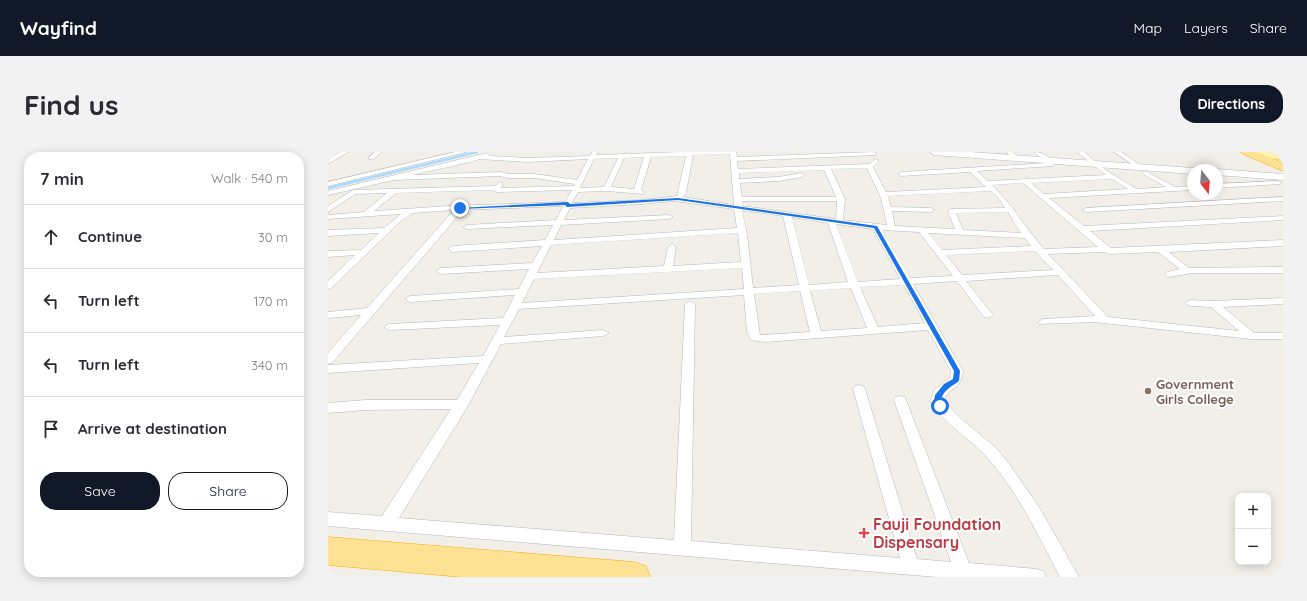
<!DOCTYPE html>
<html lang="en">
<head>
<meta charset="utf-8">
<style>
	:root { --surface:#fff; --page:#f2f2f3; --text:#2b2b33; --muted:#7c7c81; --line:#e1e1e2; --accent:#111827 }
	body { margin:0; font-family:Quicksand,sans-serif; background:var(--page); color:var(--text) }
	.controls { position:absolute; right:12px; bottom:12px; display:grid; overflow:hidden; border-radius:8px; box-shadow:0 2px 10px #0003 }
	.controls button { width:36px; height:36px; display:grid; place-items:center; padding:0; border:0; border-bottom:1px solid var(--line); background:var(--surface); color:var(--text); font:20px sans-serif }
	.compass { position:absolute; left:859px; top:12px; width:36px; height:36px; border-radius:50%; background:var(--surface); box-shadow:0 2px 10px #0003; rotate:163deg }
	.stop { position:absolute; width:12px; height:12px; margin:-9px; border:3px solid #1a73e8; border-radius:50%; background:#fff }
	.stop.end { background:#1a73e8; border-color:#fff; box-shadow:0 1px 4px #0008 }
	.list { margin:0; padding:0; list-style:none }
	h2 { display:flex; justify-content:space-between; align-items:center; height:52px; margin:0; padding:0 16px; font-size:17px }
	h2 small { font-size:13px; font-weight:400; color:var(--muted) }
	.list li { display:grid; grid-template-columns:26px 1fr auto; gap:12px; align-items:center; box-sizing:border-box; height:64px; padding:0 16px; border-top:1px solid var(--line) }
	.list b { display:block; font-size:15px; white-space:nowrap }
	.list em { font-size:13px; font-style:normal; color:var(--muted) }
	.actions { display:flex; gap:8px; padding:12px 16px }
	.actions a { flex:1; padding:9px 0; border:1px solid var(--accent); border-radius:16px; text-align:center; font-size:14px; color:var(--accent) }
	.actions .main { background:var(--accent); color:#fff }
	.icon { flex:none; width:22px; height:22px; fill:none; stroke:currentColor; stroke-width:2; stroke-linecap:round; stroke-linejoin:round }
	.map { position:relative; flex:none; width:955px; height:425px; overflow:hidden; border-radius:16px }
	header { display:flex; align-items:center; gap:24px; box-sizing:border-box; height:56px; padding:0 20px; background:var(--accent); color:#fff }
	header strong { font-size:19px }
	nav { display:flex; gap:22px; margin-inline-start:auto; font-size:14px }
	.intro { display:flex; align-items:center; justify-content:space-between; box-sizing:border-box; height:96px; padding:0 24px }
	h1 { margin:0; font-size:28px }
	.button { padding:10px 18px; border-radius:16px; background:var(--accent); color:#fff; font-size:14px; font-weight:700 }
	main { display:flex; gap:24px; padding:0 24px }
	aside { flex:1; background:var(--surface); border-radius:16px; box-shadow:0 2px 10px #0003 }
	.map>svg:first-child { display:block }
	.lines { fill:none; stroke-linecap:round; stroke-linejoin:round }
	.stream { stroke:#aadaff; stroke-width:2.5 }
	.street-casing { stroke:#b5b8bc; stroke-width:1 }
	.secondary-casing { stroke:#b6babf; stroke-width:1 }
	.primary-casing { stroke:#f2c960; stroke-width:1 }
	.highway-casing { stroke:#f9ab00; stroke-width:1 }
	.street { fill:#fff; fill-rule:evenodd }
	.secondary { fill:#fff; fill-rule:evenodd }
	.primary { fill:#fff2af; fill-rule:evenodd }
	.highway { fill:#fde293; fill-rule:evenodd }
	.route { fill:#1a73e8 }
	.education-dot { fill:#8d6e63; stroke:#fff; stroke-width:1.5 }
	.health-dot { fill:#e0444e; stroke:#fff; stroke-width:1.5 }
	.labels { text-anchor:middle; stroke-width:4; stroke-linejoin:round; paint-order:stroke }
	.education-label { font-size:13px; font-weight:bold; fill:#785e54; stroke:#fff; text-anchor:start }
	.near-health-label { font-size:16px; font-weight:bold; fill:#be3a42; stroke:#fff; text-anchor:start }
</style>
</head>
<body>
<header>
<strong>Wayfind</strong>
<nav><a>Map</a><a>Layers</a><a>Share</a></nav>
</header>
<div class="intro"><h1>Find us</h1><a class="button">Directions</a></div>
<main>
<aside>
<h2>7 min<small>Walk · 540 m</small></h2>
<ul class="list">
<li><svg class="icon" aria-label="ahead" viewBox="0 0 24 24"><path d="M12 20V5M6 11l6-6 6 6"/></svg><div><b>Continue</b></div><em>30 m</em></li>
<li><svg class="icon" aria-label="left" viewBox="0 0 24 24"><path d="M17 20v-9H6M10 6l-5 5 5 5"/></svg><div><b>Turn left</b></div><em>170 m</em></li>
<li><svg class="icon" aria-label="left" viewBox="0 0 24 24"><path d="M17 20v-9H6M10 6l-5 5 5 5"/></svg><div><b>Turn left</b></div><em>340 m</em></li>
<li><svg class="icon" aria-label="arrive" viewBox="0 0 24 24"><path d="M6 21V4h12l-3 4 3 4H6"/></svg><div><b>Arrive at destination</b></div></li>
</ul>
<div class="actions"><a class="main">Save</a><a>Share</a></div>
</aside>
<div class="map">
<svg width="955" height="425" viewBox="0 0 955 425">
	<rect width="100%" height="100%" fill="#f1efe8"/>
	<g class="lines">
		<!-- stream -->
		<path class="stream" d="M 0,36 L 149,0"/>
		<!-- street casing -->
		<g class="street-casing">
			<path id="street" d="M 13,0 L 20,0 L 0,12 L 0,7 Z
				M 47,0 L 54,0 L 45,7 L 41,7 L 41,5 Z
				M 127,0 L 138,0 L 0,34 L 0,30 Z
				M 264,0 L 270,0 L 268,3 L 354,0 L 408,0 L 409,5 L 546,0 L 549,2 L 548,3 L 409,9 L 410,17 L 541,12 L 548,7 L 551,9 L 545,15 L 558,40 L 658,35 L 642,20 L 573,24 L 570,22 L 573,20 L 719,11 L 706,0 C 716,0 721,5 726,13 L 725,14 L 649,19 L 660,29 L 778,23 L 749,0 L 756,0 L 779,19 L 809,37 L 838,35 L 815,22 L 814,21 L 817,19 L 847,35 L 865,34 L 865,38 L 721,46 L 756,74 L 955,64 L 955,68 L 762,79 L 783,96 L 955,88 L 955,94 L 841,100 L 861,116 L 955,115 L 955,121 L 864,121 L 842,125 L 839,124 L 837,122 L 839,120 L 852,117 L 830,100 L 781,102 L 776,100 L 720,102 L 780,165 L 911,179 L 883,155 L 862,154 L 857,151 L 862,148 L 886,149 L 955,146 L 955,152 L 895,155 L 926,181 L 955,181 L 955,187 L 923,187 L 766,170 L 711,172 L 710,170 L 715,167 L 767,164 L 730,123 L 638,129 L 665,163 L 660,166 L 656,165 L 629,129 L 585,132 L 635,219 C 633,239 621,233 616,249 L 632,266 L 667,295 L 679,309 L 711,355 L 751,425 L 732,425 C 710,383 689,338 657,303 C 639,284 616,272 602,249 L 607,237 L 622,226 L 623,219 L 600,178 L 436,190 L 423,188 L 419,180 L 416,143 L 191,157 L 176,185 L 275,178 L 281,181 L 275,184 L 173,192 L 141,252 L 71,366 L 346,388 L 357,152 L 362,149 L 367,152 L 363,389 L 572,406 L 525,237 L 527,234 L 531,233 L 535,234 L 537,237 L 589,407 L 623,410 L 566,248 L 567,245 L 572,244 L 577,245 L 578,248 L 641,411 L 709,417 L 715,419 L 718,425 L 609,425 L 0,374 L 0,360 L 54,364 L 123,257 L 38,258 L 0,261 L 0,251 L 38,248 L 129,248 L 151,211 L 0,221 L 0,213 L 155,204 L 172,173 L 61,178 L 56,175 L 61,172 L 175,166 L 187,143 L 82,150 L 77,147 L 82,144 L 191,137 L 201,117 L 113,122 L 108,119 L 113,116 L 204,111 L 214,94 L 124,100 L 120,97 L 124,94 L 217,88 L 225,73 L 139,77 L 135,75 L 139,73 L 228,68 L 235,54 L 135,58 L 4,211 L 0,212 L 0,201 L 33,163 L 0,166 L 0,160 L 39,156 L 126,58 L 85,61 L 73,69 L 3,136 L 0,137 L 0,129 L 27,103 L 0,105 L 0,99 L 33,98 L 51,81 L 0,84 L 0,78 L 56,76 L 73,62 L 0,67 L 0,63 L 36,60 L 59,41 L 27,42 L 0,60 L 0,54 L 25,38 L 167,34 L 172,30 L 175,32 L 173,36 L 246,34 L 247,32 L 206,26 L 179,26 L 172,24 L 66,28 L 0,43 L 0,39 L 159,1 L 162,4 L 199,6 L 262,4 ZM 402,2 L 406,53 L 355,45 L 358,41 L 365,3 ZM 358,4 L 349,44 L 314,48 L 244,51 L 250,40 L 279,39 L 315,42 L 316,40 L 313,38 L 323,5 ZM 316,5 L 306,37 L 283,35 L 296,6 ZM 290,6 L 276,35 L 252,36 L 266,7 ZM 152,7 L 199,10 L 260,7 L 249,28 L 206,22 L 180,22 L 173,20 L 84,23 C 107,17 130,14 152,7 ZM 539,16 L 553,46 L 559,73 L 515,68 L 517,47 L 503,17 ZM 496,18 L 508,45 L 414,45 L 412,31 L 450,29 L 474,25 L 477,23 L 474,21 L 450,25 L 411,27 L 411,21 ZM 784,27 L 800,37 L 716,42 L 703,31 ZM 695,31 L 770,95 L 716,97 C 698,77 684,52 664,33 ZM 165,38 L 168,40 L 244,38 L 237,50 L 121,54 L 46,59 L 68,41 ZM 663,39 L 671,47 L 677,56 L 622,57 L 620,60 L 627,77 L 567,74 L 564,59 L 603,60 L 607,58 L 603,56 L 563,55 L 560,44 ZM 347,49 L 406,57 L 409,76 L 226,88 L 233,73 L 341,67 L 345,65 L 341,63 L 236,68 L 242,56 L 314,52 ZM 414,49 L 509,49 L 508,67 L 414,54 ZM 414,58 L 455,64 L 471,133 L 425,136 L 419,83 ZM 680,60 L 693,81 L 635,78 L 628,61 ZM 464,65 L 500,71 L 520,130 L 481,133 ZM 508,72 L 545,77 L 572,127 L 530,130 ZM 554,78 L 591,80 L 625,124 L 582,126 ZM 410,81 L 413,110 L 345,114 L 348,95 L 344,92 L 340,95 L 336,114 L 209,121 L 223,93 ZM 600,81 L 697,86 L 703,94 L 614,98 ZM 707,99 L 725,118 L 634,123 L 618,103 ZM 414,116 L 416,137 L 194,151 L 206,127 ZM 576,133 L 597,171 L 550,175 L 532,135 ZM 523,136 L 539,176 L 493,179 L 482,139 ZM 472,139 L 482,180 L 432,183 L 426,142 Z
				M 678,0 L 685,0 L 691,6 L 686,7 Z
				M 786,0 L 793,0 L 815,15 L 810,16 Z
				M 950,29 L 953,31 L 952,32 L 889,36 L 889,32 Z
				M 955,45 L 955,49 L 758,60 L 754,58 L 758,56 Z"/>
		</g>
		<!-- secondary casing -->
		<g class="secondary-casing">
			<path id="secondary" d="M 602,0 L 642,0 L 865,16 L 869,18 L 865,18 L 865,22 L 606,3 Z
				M 889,17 L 955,22 L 955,28 L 889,23 L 889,18 L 886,18 Z"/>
		</g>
		<!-- primary casing -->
		<g class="primary-casing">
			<path id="primary" d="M 915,0 L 941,0 L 955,2 L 955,8 L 920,3 Z"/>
		</g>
		<!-- highway casing -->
		<g class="highway-casing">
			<path id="highway" d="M 913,0 L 929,0 L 955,11 L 955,19 L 915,2 Z
				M 0,385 L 306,410 L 318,414 L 322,425 L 133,425 L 0,413 Z"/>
		</g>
		<!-- street -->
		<use href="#street" class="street"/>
		<!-- secondary -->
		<use href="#secondary" class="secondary"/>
		<!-- primary -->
		<use href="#primary" class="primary"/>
		<!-- highway -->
		<use href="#highway" class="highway"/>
	</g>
	<!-- route -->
	<path class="route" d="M 350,46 L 549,74 L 632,219 L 631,229 C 623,235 614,239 613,249 L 616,254 L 615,256 L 610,256 L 606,249 L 607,243 L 616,232 L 625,227 L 626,219 L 546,76 L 350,48 L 239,55 L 237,53 L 132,57 L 130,56 L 240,50 L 242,52 Z"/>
	<!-- markers -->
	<circle class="education-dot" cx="820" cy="239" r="4"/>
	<path class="health-dot" d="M534 375h4v4h4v4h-4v4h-4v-4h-4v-4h4z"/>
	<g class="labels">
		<!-- education labels -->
		<g class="education-label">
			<text x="828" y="237">Government<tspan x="828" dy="15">Girls College</tspan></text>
		</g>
		<!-- near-health labels -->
		<g class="near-health-label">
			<text x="545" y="378">Fauji Foundation<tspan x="545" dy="18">Dispensary</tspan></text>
		</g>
	</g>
</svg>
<div class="controls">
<button>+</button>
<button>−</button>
</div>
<svg class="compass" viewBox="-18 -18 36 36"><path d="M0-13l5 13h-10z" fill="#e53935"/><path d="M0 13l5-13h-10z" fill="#7c7c81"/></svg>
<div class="stop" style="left:612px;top:254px"></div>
<div class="stop end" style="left:132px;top:56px"></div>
</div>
</main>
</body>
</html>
